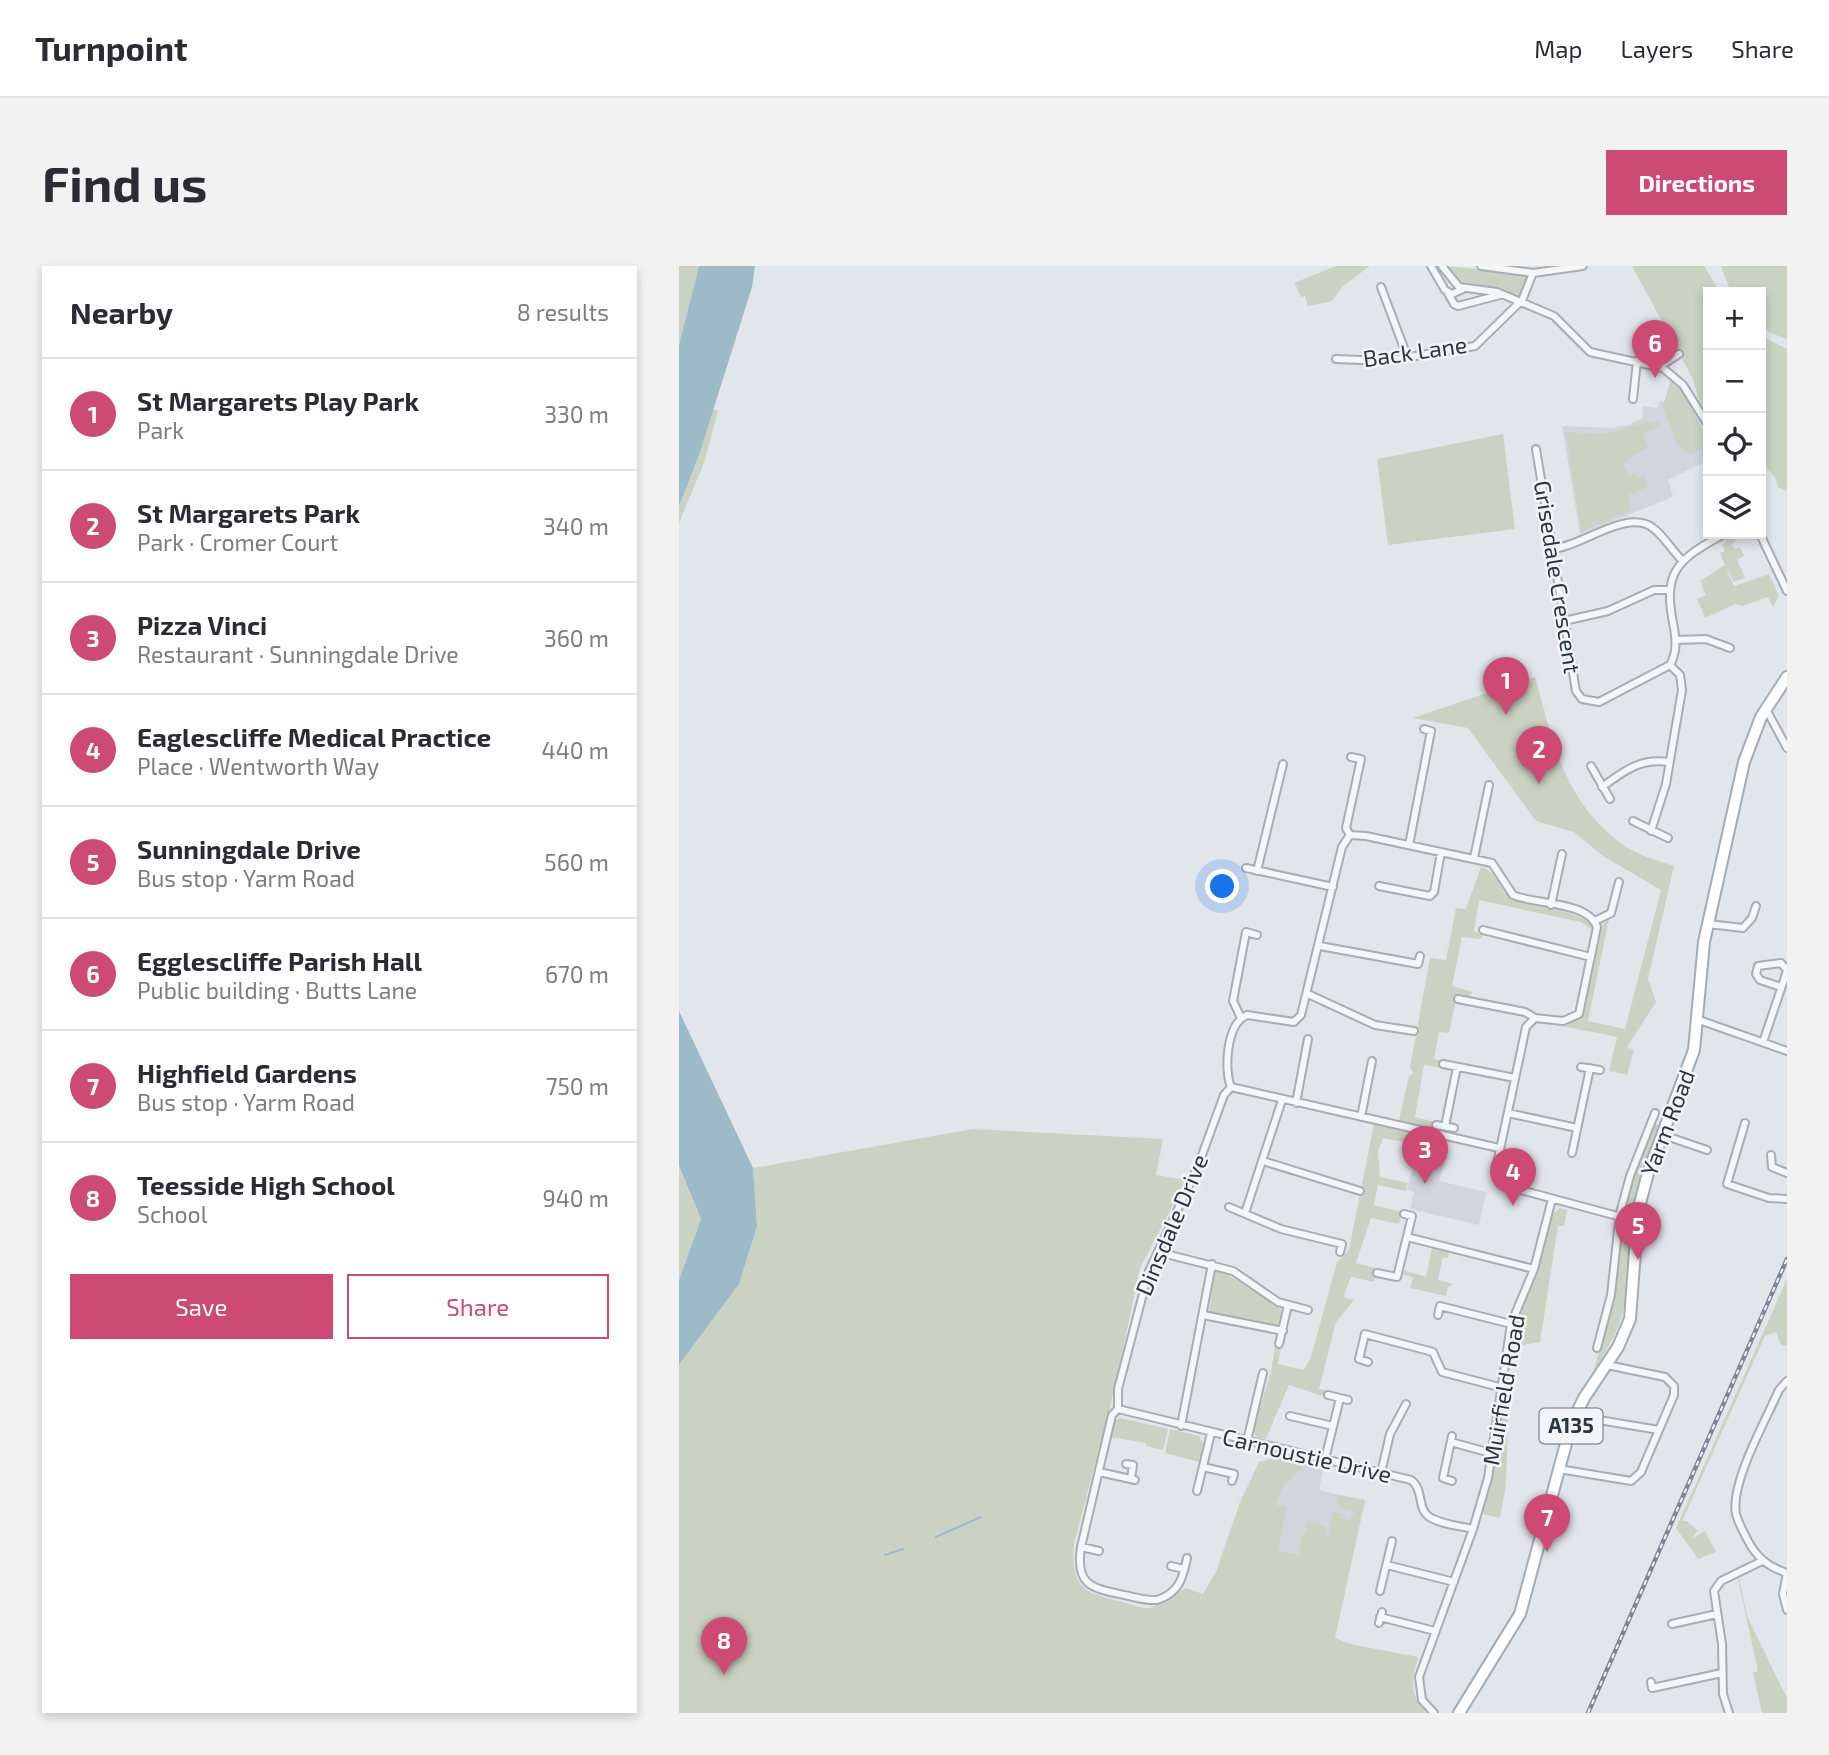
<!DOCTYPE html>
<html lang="en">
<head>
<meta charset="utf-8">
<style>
	:root { --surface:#fff; --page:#f2f2f3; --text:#2b2b33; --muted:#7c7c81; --line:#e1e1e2; --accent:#cc4a73 }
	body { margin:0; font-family:"Exo 2",sans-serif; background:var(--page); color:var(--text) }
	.controls { position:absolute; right:21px; top:21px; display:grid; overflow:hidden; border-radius:0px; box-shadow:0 4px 10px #0003 }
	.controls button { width:63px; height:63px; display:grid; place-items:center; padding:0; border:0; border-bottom:2px solid var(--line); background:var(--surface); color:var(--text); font:35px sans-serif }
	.you { position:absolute; left:544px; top:621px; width:24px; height:24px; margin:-18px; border:5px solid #fff; border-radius:50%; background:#1a73e8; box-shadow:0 0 0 10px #1a73e833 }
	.badge { display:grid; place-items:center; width:46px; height:46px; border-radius:50%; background:var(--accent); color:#fff; font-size:23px; font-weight:700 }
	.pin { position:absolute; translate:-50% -58px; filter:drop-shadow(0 2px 4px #0008) }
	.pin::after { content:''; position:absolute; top:37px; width:24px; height:21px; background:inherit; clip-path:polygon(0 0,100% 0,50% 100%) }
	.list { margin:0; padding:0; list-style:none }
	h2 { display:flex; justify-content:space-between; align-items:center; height:91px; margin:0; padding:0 28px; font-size:30px }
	h2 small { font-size:23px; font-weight:400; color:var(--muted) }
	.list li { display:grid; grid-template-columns:46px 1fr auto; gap:21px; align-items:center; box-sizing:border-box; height:112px; padding:0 28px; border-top:2px solid var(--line) }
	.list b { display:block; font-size:26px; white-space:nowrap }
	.list p { margin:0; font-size:23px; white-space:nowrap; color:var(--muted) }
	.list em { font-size:23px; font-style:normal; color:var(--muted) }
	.actions { display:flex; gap:14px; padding:21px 28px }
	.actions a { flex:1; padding:16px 0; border:2px solid var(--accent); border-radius:0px; text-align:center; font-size:24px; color:var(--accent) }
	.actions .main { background:var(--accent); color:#fff }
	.icon { flex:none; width:38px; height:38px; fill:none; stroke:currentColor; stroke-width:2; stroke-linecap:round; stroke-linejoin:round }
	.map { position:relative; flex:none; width:1108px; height:1447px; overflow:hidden; border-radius:0px }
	header { display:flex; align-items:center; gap:42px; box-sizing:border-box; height:98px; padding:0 35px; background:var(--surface); border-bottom:2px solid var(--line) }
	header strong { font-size:33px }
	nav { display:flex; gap:38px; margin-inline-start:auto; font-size:24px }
	.intro { display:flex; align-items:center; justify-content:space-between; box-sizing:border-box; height:168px; padding:0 42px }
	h1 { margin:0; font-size:49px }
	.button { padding:18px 32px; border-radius:0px; background:var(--accent); color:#fff; font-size:24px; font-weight:700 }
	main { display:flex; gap:42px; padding:0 42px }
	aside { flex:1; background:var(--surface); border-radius:0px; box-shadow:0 4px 10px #0003 }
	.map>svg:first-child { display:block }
	.built { fill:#d0d6dc }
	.green { fill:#cad3c3 }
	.water { fill:#9dbac9 }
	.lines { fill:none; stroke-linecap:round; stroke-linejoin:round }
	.stream { stroke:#9dbac9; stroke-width:2 }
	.minor-casing { stroke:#a6aeb4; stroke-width:10 }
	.primary-casing { stroke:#a1acb5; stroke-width:14 }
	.minor { stroke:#f4f6f8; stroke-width:6 }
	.primary { stroke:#fff; stroke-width:10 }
	.rail-casing { stroke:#7b8893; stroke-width:4.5 }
	.rail { stroke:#f1f5f7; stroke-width:2; stroke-dasharray:5; stroke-linecap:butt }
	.labels { text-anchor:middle; stroke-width:5; stroke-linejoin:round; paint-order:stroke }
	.shield { fill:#f1f5f7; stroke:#666f78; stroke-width:2 }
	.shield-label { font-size:21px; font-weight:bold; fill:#2a3641 }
	.street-label { font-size:23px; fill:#2a3641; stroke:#f1f5f7 }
</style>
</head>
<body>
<header>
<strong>Turnpoint</strong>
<nav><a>Map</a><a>Layers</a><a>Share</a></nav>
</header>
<div class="intro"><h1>Find us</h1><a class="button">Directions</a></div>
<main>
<aside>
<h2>Nearby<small>8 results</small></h2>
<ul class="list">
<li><span class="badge">1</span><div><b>St Margarets Play Park</b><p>Park</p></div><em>330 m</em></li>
<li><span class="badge">2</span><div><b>St Margarets Park</b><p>Park · Cromer Court</p></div><em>340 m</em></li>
<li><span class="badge">3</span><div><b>Pizza Vinci</b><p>Restaurant · Sunningdale Drive</p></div><em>360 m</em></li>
<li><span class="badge">4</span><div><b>Eaglescliffe Medical Practice</b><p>Place · Wentworth Way</p></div><em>440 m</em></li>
<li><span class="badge">5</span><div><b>Sunningdale Drive</b><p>Bus stop · Yarm Road</p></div><em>560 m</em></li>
<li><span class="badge">6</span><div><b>Egglescliffe Parish Hall</b><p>Public building · Butts Lane</p></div><em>670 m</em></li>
<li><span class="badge">7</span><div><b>Highfield Gardens</b><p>Bus stop · Yarm Road</p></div><em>750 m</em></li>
<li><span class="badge">8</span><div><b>Teesside High School</b><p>School</p></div><em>940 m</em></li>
</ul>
<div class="actions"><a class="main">Save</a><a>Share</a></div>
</aside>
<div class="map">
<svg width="1108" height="1447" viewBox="0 0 1108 1447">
	<rect width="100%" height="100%" fill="#e1e6ea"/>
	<!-- built -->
	<path class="built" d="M 992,113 L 1006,129 L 1029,173 L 1029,194 L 989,214 L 994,231 L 901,268 L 883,160 L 933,162 L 949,159 L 964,152 L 963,140 L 978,142 L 981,135 L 985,136 Z
		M 740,877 L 770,883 L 760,915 L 807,926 L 800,959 L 731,943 L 735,926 L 728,924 Z
		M 603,1189 L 645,1199 L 640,1224 L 686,1235 L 655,1375 L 531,1357 L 539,1299 L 561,1236 L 580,1196 Z"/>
	<!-- green -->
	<path class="green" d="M 0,0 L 20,0 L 0,79 Z
		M 657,0 L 691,0 L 664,20 L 653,35 L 629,40 L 626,30 L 622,31 L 615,17 Z
		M 767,0 L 844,8 L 849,12 L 841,32 L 783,20 Z
		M 953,0 L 1025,0 L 1041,26 L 1029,26 L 1029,149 L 1019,132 L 1014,113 Z
		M 1042,0 L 1108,0 L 1108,74 L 1082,62 L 1082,26 L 1052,26 Z
		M 1082,70 L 1108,83 L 1108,225 L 1099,221 L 1096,211 L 1082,195 Z
		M 992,114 L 1006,129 L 1029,174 L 1029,179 L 1010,189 L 998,178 L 984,141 Z
		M 34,143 L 39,145 L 25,197 L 0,257 L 0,240 Z
		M 971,155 L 973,158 L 979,155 L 981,159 L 964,168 L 970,181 L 943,197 L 950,210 L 956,208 L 959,213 L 965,210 L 969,221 L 949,229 L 952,244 L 902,266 L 887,166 L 927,168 Z
		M 824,168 L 836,263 L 709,279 L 698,193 Z
		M 1055,268 L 1058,274 L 1052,279 L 1057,283 L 1061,281 L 1065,290 L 1058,294 L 1066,312 L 1055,316 L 1046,299 L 1055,320 L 1090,308 L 1100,330 L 1094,341 L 1089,331 L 1063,340 L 1056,338 L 1026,352 L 1018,333 L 1027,329 L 1021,315 L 1046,299 L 1041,287 L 1046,285 L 1043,279 L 1047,276 L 1046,272 Z
		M 856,411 C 875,479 886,540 949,582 C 962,590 980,595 995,600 L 969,713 L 977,736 L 948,781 L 955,784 L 948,809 L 930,805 L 938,771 L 883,760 L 904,748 L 924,658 L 930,653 L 909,755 L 946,763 L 982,624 L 924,590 L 895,566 L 857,555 L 789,462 L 734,452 Z
		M 802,601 C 818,604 820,624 832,632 C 850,644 887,640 912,657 L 912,663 L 902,656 L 800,634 L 795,665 L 804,669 L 802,673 L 783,671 L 773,720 L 794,726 L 789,732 L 778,730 L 770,767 L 760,766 L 755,793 L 763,795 L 761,802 L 745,799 L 736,851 L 756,856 L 755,862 L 720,854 L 730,810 L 734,807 L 731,801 L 751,692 L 767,694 L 777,642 L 787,643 Z
		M 695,858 L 735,866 L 740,879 L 704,872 L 699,885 L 701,911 L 729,917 L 727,925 L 699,919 L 695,939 L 723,946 L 720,958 L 692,952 L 677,997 L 697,1002 L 695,1016 L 672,1011 L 664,1031 L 675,1034 L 657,1056 L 640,1123 L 649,1125 L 647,1131 L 610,1119 L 587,1172 L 578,1172 L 574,1164 L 592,1106 L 596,1080 L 602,1081 L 599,1098 L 625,1104 L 632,1091 L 658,996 L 670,984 Z
		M 975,858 L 982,859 L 955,940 L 947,944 L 953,909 Z
		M 294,863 L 484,873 L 477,909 L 507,914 L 461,1002 L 436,1122 L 395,1278 C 392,1322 403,1326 443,1336 C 449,1337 464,1344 470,1342 C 482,1339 494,1328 507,1322 L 524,1328 L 540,1300 L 559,1243 L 580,1196 C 595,1192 613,1187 624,1201 L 604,1220 L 597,1239 L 608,1241 L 599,1284 L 619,1289 L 624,1267 L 628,1267 L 626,1259 L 630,1257 L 645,1260 L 649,1272 L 654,1245 L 661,1247 L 660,1252 L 670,1254 L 676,1246 L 658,1240 L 660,1229 L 686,1234 L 656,1372 L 671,1378 L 739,1391 C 733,1412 729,1430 748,1447 L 0,1447 L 0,1099 L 60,1018 L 78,960 L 74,902 Z
		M 0,901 L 22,953 L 0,1014 Z
		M 881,942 L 888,944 L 885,960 L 879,960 L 861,1076 L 832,1081 L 839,1049 L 859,1004 L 874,948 Z
		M 945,958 L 950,963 C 948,1029 953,1047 915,1104 L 936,1025 Z
		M 753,982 L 770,986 L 769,992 L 764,991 L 759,1014 L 774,1018 L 769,1021 L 767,1030 L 731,1022 L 734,1012 L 723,1008 L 724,1004 L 747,1011 Z
		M 541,1004 L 602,1041 L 602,1057 L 596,1061 L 530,1046 L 536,1007 Z
		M 1108,1013 L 1108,1080 L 1102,1079 L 1097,1066 L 1086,1070 L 1003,1255 L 1008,1255 L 1019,1265 L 1012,1273 L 1026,1265 L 1037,1286 L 1019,1293 L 997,1262 Z
		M 830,1106 L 827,1219 L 821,1252 L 803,1248 L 819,1184 Z
		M 441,1152 L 489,1163 L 484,1184 L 467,1180 L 467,1177 L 431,1171 L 434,1156 Z
		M 491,1163 L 520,1170 L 524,1179 L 520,1196 L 486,1187 Z
		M 1060,1312 L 1068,1350 L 1108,1432 L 1108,1447 L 1083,1447 L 1074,1407 L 1079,1405 L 1059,1313 Z"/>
	<!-- water -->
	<path class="water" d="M 20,0 L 76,0 L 73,21 L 20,189 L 0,240 L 0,79 Z
		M 0,745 L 74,902 L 78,960 L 60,1018 L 0,1099 L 0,1014 L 22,953 L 0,900 Z"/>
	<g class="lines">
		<!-- stream -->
		<path class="stream" d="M 257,1271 L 302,1251
			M 206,1289 L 224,1283"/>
		<!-- minor casing -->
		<g class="minor-casing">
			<path id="minor" d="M 752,0 L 766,24 L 773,28 L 784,23
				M 763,0 L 780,21 L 818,26 L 875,50 L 911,86 L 984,102 L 1004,119 L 1029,159
				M 802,0 L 854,7
				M 702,21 L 728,90
				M 769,27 L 775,38 L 779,40 L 821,29
				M 842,37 L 854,7 L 904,0
				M 657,93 L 706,95 L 796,80 L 840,37
				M 980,101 L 1000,88
				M 954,133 L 958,95
				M 857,183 L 897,425 L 903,433 L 920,436 L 991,399 C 998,386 997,375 995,362 C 983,306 997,294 1045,268
				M 1081,268 L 1108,325
				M 873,283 C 902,281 948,242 974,262 C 986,271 993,285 1004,295
				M 885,355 L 929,345 L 975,324 L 989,324
				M 997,374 L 1027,373 L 1051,382
				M 1087,443 L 1108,482
				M 912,500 L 931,533
				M 923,521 C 945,505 961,492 989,496
				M 954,555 L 989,572
				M 972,565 L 987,518 L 1003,424 L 1001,409 L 991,399
				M 671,569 L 687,570 L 813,597 L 834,629 C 857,639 909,635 918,661 L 900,748 L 884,755 L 856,752 L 847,761 L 816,907 L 827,920 L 957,955
				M 671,569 L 667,562 L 682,493 L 672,491
				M 730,579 L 752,465 L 745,463
				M 795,592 L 810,519
				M 567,602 L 654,621
				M 578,605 L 604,498
				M 700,620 L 751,630 L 755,626 L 762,586
				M 872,639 L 883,588
				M 916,655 L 932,647 L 940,616
				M 1029,658 L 1064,662 L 1073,652 L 1077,640
				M 804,664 L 912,691
				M 641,680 L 739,698 L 741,690
				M 629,728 L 696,759 L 735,765
				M 779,733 L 846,746 L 856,752
				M 562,752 L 554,735 L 567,666 L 578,669
				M 1020,754 L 1108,785
				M 1084,776 L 1106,711 L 1108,704 L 1102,697 L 1079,700 L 1077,708 L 1081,714 L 1102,721
				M 764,798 L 836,812
				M 902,801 L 921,804
				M 552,821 C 545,804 547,758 568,749 L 615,756 L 622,749 L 663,581 L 671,569
				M 552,821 L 820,882
				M 617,837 L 629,773
				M 829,847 L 898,862
				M 682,851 L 693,795
				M 1066,857 L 1048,918 L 1090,932 L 1108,933
				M 757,859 L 775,862
				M 766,860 L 778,801
				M 984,869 L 1028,884
				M 893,887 L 911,802
				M 1092,889 L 1093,901 L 1108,907
				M 584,895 L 681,925
				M 550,941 L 602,963 L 663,978 L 661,986
				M 566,947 L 603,834
				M 728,971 L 855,1003
				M 479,986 L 554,1005 L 599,1036 L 629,1044
				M 698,1007 L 718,1011 L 733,950 L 725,948
				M 524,1049 L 604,1065
				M 759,1049 L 761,1040 L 832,1058
				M 600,1078 L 609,1039
				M 918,1082 L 932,1029 L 941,947 L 951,910 L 976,847
				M 689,1096 L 680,1093 L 686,1068 L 754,1086 L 763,1106 L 824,1122
				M 1108,1115 L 1100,1124 C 1087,1154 1051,1217 1057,1248 C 1059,1256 1064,1265 1068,1273 C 1077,1291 1089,1301 1108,1307
				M 649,1129 L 669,1134
				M 439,1143 L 732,1214 C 745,1224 738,1241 749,1250 C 760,1258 781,1260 794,1263
				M 439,1143 L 439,1123 L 470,1005 L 519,900 L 545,829 L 552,821
				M 439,1143 L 433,1149 L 402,1281 C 396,1320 413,1322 445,1329 C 456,1331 467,1335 478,1334 C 500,1327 504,1312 508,1292
				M 611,1150 L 654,1160
				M 920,1154 L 980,1164
				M 502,1160 L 533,998
				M 568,1175 L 584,1107
				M 772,1176 L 815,1188
				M 646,1193 L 661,1132
				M 447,1198 L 454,1199 L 452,1213
				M 524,1201 L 555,1208 L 553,1215
				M 880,1203 L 952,1215 L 962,1206 L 995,1129 L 995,1120 L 986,1111 L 928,1099
				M 420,1206 L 456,1214
				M 702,1207 L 711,1168 L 727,1138
				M 773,1215 L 764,1212 L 773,1170
				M 518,1225 L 532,1167
				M 402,1281 L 420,1285
				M 708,1299 L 775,1316
				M 492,1300 L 505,1303
				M 1108,1307 L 1104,1328 L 1108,1344
				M 701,1325 L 713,1275
				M 701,1351 L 756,1365
				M 700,1357 L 703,1346
				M 993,1358 L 1038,1348
				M 972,1416 L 973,1422 L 1043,1407
				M 755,1447 L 743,1434 L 740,1411 L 794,1263 L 809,1212 L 832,1058 L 855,1003 L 873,933
				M 1050,1447 L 1044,1428 L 1043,1378 L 1035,1325 L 1042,1315 L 1083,1295"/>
		</g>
		<!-- primary casing -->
		<g class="primary-casing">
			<path id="primary" d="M 780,1447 L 841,1348 L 892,1159 L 905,1132 L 939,1081 L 951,1053 L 959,945 L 969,907 L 1015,784 L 1025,676 L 1065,496 L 1082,451 L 1108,411"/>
		</g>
		<!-- minor -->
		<use href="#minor" class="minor"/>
		<!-- primary -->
		<use href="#primary" class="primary"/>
		<!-- rail casing -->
		<g class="rail-casing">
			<path id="rail" d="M 909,1447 L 1108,993"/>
		</g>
		<!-- rail -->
		<use href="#rail" class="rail"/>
	</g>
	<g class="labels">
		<!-- shield labels -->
		<rect class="shield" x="860.5" y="1142.5" width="63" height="35" rx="5"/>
		<g class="shield-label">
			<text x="892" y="1167">A135</text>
		</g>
		<!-- street labels -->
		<g class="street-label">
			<text transform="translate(736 86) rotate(-8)" y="8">Back Lane</text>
			<text transform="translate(878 311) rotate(81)" y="8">Grisedale Crescent</text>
			<text transform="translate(989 857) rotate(-69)" y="8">Yarm Road</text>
			<text transform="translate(493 959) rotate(-67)" y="8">Dinsdale Drive</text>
			<text transform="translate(825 1124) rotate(-80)" y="8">Muirfield Road</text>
			<text transform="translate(628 1190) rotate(13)" y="8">Carnoustie Drive</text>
		</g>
	</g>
</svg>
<div class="controls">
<button>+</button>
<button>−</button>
<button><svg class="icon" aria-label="locate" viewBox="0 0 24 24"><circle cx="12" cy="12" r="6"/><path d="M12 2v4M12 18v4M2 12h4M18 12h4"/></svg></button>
<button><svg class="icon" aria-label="layers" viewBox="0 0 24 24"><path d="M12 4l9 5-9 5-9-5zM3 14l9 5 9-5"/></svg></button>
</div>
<div class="you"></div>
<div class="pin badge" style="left:827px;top:449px">1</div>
<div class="pin badge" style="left:860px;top:518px">2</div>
<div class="pin badge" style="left:746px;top:918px">3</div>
<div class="pin badge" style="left:834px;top:940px">4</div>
<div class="pin badge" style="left:959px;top:994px">5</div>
<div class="pin badge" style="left:976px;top:112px">6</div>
<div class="pin badge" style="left:868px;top:1286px">7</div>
<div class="pin badge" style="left:45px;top:1409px">8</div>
</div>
</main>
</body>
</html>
